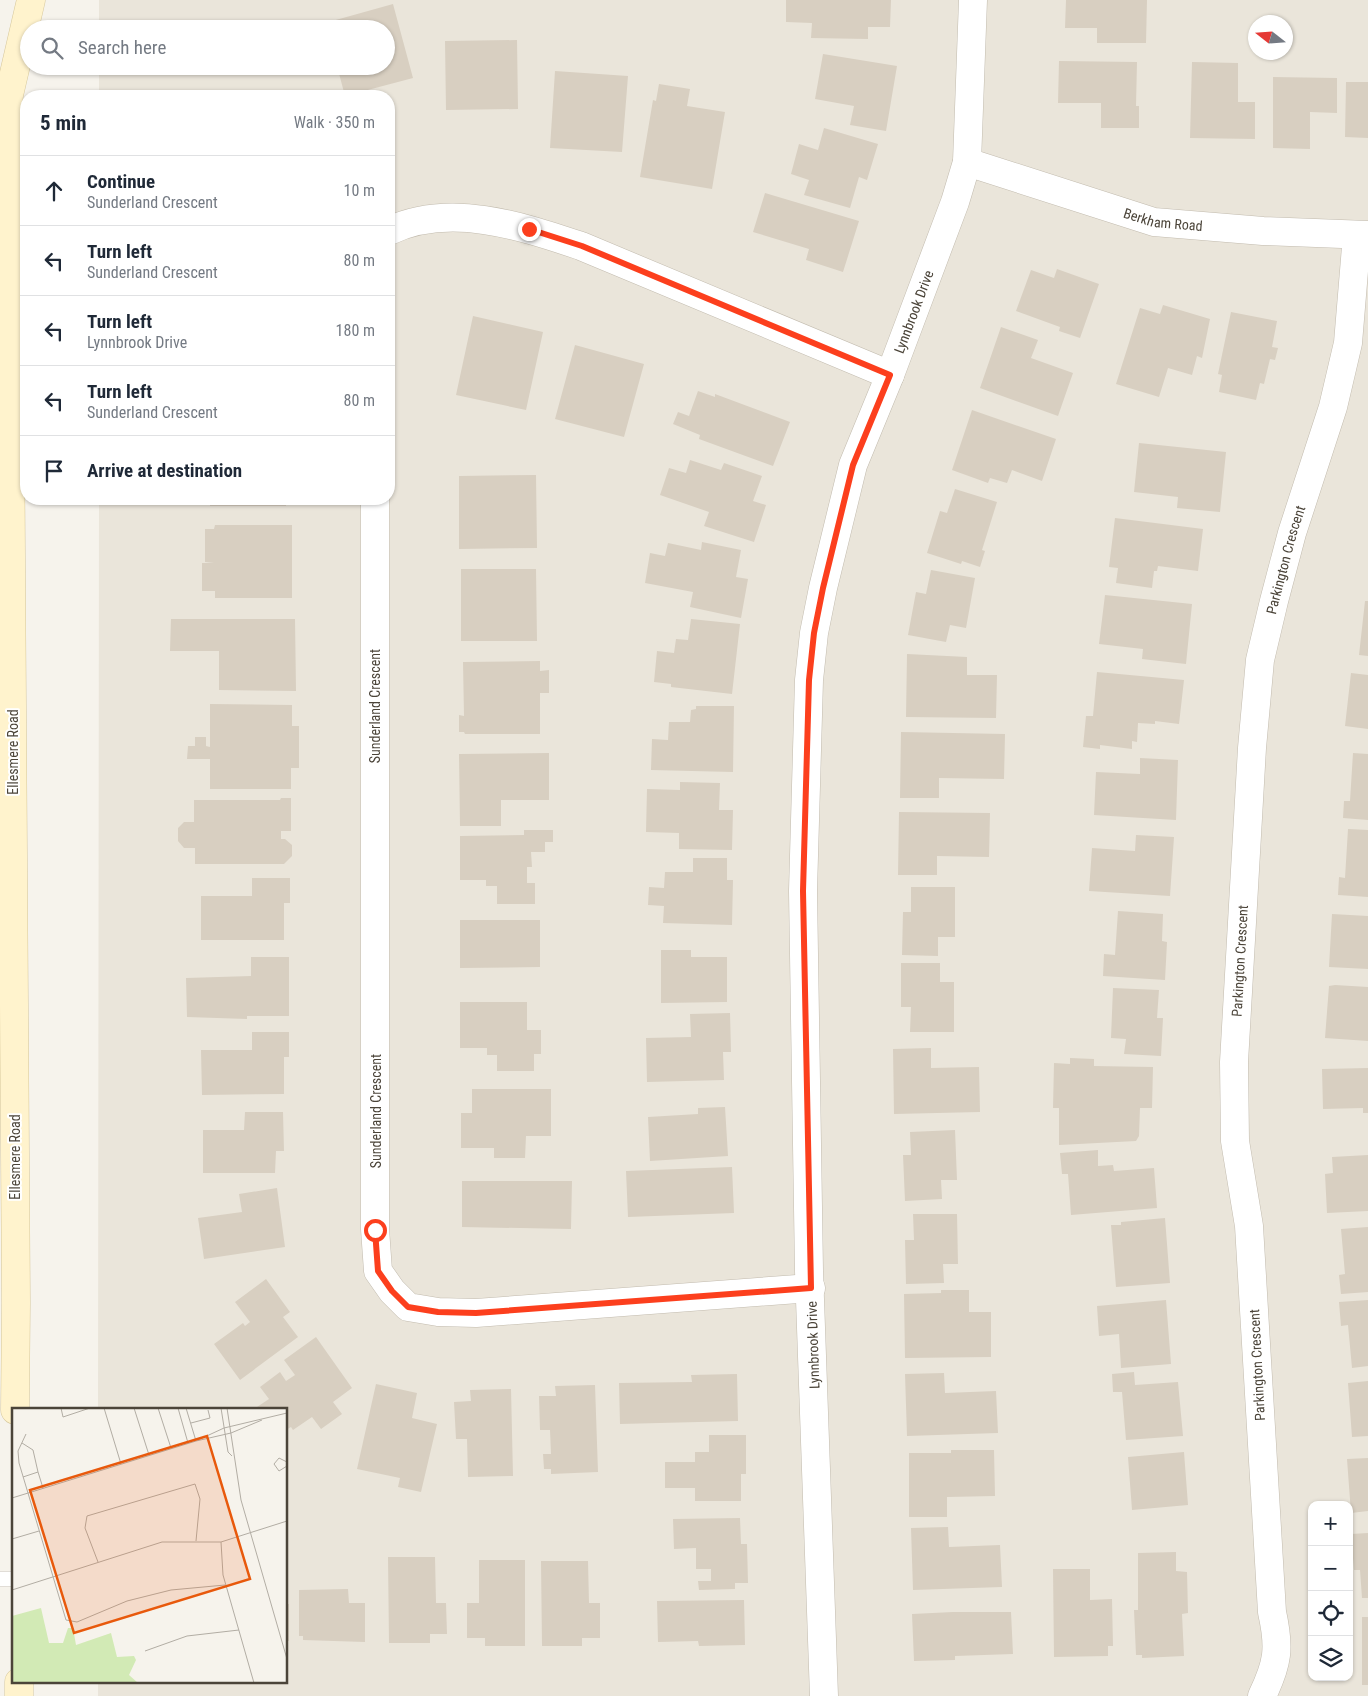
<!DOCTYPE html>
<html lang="en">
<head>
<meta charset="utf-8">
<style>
	:root { --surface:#fff; --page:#f2f2f3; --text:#1f2937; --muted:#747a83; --line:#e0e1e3 }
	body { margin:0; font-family:"Roboto Condensed",sans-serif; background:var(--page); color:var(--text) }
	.controls { position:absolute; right:15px; bottom:15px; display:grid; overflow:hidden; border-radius:10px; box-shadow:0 1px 4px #0004 }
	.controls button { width:45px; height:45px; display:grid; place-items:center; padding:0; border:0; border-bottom:1px solid var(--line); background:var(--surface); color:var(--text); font:25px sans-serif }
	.compass { position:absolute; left:1248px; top:15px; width:45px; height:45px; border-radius:50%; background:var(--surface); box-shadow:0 1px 4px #0004; rotate:287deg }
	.stop { position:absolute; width:15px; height:15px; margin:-11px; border:4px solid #fc3f1d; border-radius:50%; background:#fff }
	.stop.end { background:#fc3f1d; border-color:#fff; box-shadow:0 1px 5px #0008 }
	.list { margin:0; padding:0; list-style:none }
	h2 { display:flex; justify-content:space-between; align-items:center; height:65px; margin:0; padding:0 20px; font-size:21px }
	h2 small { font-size:16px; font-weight:400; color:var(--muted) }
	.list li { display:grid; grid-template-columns:32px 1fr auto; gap:15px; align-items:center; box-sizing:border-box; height:70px; padding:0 20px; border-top:1px solid var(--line) }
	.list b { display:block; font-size:19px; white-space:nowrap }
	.list p { margin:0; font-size:16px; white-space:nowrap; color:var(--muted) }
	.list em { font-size:16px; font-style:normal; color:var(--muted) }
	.icon { flex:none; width:28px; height:28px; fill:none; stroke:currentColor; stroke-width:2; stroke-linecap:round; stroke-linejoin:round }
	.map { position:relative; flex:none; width:1368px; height:1696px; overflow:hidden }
	.search { position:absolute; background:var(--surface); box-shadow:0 1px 4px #0004; left:20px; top:20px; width:375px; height:55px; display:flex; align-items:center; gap:12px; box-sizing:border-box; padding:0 18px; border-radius:28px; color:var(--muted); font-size:19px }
	.panel { position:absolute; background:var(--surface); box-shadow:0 1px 4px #0004; left:20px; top:90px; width:375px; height:415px; border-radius:20px }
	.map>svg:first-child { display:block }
	.residential { fill:#eae5da; fill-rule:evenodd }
	.building { fill:#d8cfc1 }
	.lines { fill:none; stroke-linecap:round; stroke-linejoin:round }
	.service-casing { stroke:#c2bbae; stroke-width:16 }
	.minor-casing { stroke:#c2bbae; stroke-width:29 }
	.secondary-casing { stroke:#d6c79b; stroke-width:29 }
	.service { stroke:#fff; stroke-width:15 }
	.minor { stroke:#fff; stroke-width:28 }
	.secondary { stroke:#fff3cd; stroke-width:28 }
	.route { stroke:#fc3f1d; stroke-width:6 }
	.labels { text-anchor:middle; stroke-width:4; stroke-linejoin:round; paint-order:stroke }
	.street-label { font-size:14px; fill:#4b4439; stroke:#fff }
	.inset-road { fill:none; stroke:#b2ada4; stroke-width:1 }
	.view { fill:#e8590c; fill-opacity:0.15; stroke:#e8590c; stroke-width:2.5 }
	.inset-edge { fill:none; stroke:#4b4439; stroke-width:2.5 }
</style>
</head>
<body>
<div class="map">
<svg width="1368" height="1696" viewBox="0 0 1368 1696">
	<rect width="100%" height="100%" fill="#f6f3ec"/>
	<!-- residential -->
	<path class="residential" d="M 99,0 L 1368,0 L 1368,1696 L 98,1696 L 98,1682 L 286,1682 L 286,1410 L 98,1410 L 99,499 L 389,499 L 389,96 L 99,96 L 99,66 L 386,66 L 386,29 L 99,29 ZM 1256,22 L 1286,22 L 1286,52 L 1256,52 ZM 1312,1505 L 1349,1505 L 1349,1677 L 1312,1677 Z"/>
	<!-- building -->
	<path class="building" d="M 786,0 L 891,0 L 890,27 L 868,27 L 868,39 L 811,38 L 812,23 L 786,22 Z
		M 1066,0 L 1147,0 L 1146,43 L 1097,43 L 1097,28 L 1065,28 Z
		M 393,4 L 413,78 L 345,96 L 337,66 L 386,66 L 386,29 L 327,29 L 325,23 Z
		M 517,40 L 518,109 L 446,110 L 445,41 Z
		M 823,54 L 897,66 L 886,131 L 850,125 L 854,106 L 815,99 Z
		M 1059,61 L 1137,62 L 1136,106 L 1139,106 L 1139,128 L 1101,128 L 1101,103 L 1058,103 Z
		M 1192,62 L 1238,63 L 1238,102 L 1255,102 L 1255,139 L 1190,138 Z
		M 555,71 L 628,76 L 622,152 L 550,148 Z
		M 1273,77 L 1337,78 L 1337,113 L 1310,112 L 1310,149 L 1273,148 Z
		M 1346,82 L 1368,82 L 1368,138 L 1345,137 Z
		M 659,84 L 690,89 L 687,106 L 725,112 L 712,189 L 640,177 L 653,100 L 656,101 Z
		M 824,128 L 878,144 L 867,180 L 859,177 L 850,208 L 804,195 L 809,180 L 791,174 L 799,144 L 818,150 Z
		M 765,193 L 859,221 L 843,272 L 806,260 L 809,249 L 753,232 Z
		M 1057,269 L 1099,284 L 1080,338 L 1059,331 L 1060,327 L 1016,311 L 1031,270 L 1054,278 Z
		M 1163,305 L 1210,319 L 1202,358 L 1197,356 L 1192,375 L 1168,368 L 1159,397 L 1116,384 L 1140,308 L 1160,314 Z
		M 1231,312 L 1277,321 L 1272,347 L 1278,348 L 1275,360 L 1270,359 L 1264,384 L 1260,383 L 1256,400 L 1219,392 L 1222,375 L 1218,374 Z
		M 473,316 L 543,332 L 526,410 L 456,395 Z
		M 1001,327 L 1038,340 L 1031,358 L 1073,373 L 1058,416 L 980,388 Z
		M 575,345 L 644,364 L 624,437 L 555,419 Z
		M 698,391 L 715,397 L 715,394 L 790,422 L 773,466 L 699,439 L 700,435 L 673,424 L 678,412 L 689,416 Z
		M 972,410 L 1056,439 L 1042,481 L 1012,470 L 1007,483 L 990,478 L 988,483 L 952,470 Z
		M 1139,443 L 1226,452 L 1220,512 L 1177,508 L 1178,497 L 1134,492 Z
		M 690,460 L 721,470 L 724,463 L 762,476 L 753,501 L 766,505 L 754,542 L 704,526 L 709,512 L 660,495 L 669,468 L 686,473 Z
		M 536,475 L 537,548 L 459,549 L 459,476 Z
		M 955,489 L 997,502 L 982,550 L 985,551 L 980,567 L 962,561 L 961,564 L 927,553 L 940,511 L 947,513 Z
		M 210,499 L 286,499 L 286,506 L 210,506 Z
		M 1115,518 L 1203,529 L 1198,571 L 1158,566 L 1157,571 L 1154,571 L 1152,588 L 1116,583 L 1118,568 L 1109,567 Z
		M 215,525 L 292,525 L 292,598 L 215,598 L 215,591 L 202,591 L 202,563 L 214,563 L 205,562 L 205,529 L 214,529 Z
		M 702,542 L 741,550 L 736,577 L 748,579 L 741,618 L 690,607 L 693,592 L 645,583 L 650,553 L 665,556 L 668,543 L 701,550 Z
		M 461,569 L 536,569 L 537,641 L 461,641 Z
		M 931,570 L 975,578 L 966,628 L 950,625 L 946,642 L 908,635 L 916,592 L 926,594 Z
		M 1105,595 L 1192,604 L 1186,664 L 1142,659 L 1143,649 L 1099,644 Z
		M 1365,601 L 1368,601 L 1368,656 L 1359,655 Z
		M 171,619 L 295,619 L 296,691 L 219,690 L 219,651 L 170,651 Z
		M 691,619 L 740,624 L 732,694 L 671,687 L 671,684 L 654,682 L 657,651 L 674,653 L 676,639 L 688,640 Z
		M 907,654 L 967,657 L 967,675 L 997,675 L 996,718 L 906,717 Z
		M 540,661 L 540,671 L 549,670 L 549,693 L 540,693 L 540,734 L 465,734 L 464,732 L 459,732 L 459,715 L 464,716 L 463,662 Z
		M 1097,672 L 1184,680 L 1179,724 L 1155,721 L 1155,724 L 1138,723 L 1137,742 L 1132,741 L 1132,749 L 1100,745 L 1100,749 L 1083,747 L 1086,716 L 1093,716 Z
		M 1351,673 L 1368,675 L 1368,729 L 1345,726 Z
		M 210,704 L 292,705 L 292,726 L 299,726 L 299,768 L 291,768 L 291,789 L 210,789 L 210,759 L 187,759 L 188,746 L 195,746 L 195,737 L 206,737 L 206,746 L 210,747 Z
		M 696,706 L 734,706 L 733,772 L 651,770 L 652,739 L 668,740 L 669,722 L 690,722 L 691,710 L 696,709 Z
		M 901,732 L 1005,734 L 1004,779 L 939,778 L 939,798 L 900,798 Z
		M 549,753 L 549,800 L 501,800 L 501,826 L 460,826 L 459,754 Z
		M 1353,753 L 1368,754 L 1368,820 L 1343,818 L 1344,801 L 1350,801 Z
		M 1140,758 L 1178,760 L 1176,820 L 1094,815 L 1096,772 L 1140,774 Z
		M 680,782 L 720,783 L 719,810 L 733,810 L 732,850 L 679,849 L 679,833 L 646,832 L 647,789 L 680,790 Z
		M 281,798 L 291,798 L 291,831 L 281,831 L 281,839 L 285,839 L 292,845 L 292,856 L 284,864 L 195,864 L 195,848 L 184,848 L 178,841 L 178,828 L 184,822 L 194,822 L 194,800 L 280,800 Z
		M 899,812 L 990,813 L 989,857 L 937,856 L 937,875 L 898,875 Z
		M 1348,829 L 1368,830 L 1368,897 L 1338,895 L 1339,877 L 1345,878 Z
		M 524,830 L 553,830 L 553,842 L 545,842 L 545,852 L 531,852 L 532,867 L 527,867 L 527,883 L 535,883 L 535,904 L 497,904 L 497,886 L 486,886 L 486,880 L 460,880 L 460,836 L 524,835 Z
		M 1136,835 L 1174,837 L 1170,896 L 1089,891 L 1092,848 L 1135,851 Z
		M 693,858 L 727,858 L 727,880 L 733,880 L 732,925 L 663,923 L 664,906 L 648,905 L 649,887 L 664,888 L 665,872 L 693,872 Z
		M 252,878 L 290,878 L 290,903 L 284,903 L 284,940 L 201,940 L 201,896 L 252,896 Z
		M 911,887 L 955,887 L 955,937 L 938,937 L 938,956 L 902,955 L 903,912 L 911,912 Z
		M 1118,911 L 1163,914 L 1162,941 L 1167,942 L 1165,980 L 1103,976 L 1104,954 L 1115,955 Z
		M 1332,914 L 1368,916 L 1368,969 L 1329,967 Z
		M 460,920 L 540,920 L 540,967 L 460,968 Z
		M 661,950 L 691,950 L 691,957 L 727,957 L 727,1002 L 661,1003 Z
		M 251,957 L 289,957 L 289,1016 L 247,1016 L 247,1019 L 187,1017 L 186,978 L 251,976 Z
		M 901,963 L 940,963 L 940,982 L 954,982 L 954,1032 L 910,1032 L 911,1007 L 901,1007 Z
		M 1335,985 L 1368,987 L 1368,1041 L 1325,1038 L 1329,986 Z
		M 1113,988 L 1159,990 L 1157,1018 L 1163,1018 L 1161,1056 L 1124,1054 L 1126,1039 L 1111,1038 Z
		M 460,1002 L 527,1002 L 527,1030 L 541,1030 L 541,1054 L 534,1054 L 534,1071 L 497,1071 L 497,1055 L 487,1055 L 487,1048 L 460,1048 Z
		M 730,1013 L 731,1052 L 723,1052 L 724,1080 L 647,1082 L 646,1038 L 691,1037 L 690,1014 Z
		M 252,1032 L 289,1032 L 289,1057 L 284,1057 L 284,1094 L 202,1095 L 201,1050 L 252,1050 Z
		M 931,1048 L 931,1068 L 979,1067 L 980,1112 L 894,1114 L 893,1049 Z
		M 1070,1058 L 1094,1059 L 1094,1066 L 1153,1067 L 1152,1108 L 1140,1108 L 1139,1136 L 1136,1141 L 1059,1145 L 1059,1108 L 1053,1108 L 1054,1063 L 1070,1064 Z
		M 1368,1068 L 1368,1113 L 1363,1113 L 1363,1108 L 1323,1109 L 1322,1069 Z
		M 472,1089 L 551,1089 L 551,1136 L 526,1136 L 525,1158 L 494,1158 L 494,1148 L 461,1148 L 461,1113 L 472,1113 Z
		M 725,1107 L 728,1156 L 650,1161 L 648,1117 L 698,1114 L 698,1108 Z
		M 245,1112 L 283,1112 L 284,1151 L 276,1151 L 275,1173 L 203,1173 L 203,1130 L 244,1130 Z
		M 955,1130 L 957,1180 L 941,1180 L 942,1199 L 905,1201 L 903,1155 L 911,1155 L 910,1132 Z
		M 1098,1150 L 1098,1166 L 1113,1165 L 1114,1171 L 1154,1168 L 1157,1208 L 1071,1215 L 1068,1174 L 1062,1174 L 1060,1153 Z
		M 1368,1155 L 1368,1211 L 1327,1213 L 1325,1174 L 1333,1173 L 1332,1157 Z
		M 732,1167 L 734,1213 L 628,1217 L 626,1171 Z
		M 462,1181 L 572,1181 L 571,1229 L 462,1227 Z
		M 277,1188 L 285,1247 L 204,1259 L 198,1218 L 242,1212 L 239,1194 Z
		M 913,1214 L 957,1214 L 958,1264 L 943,1264 L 944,1283 L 906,1284 L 905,1240 L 914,1240 Z
		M 1165,1218 L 1170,1283 L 1116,1287 L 1111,1225 L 1121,1225 L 1121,1222 Z
		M 1368,1227 L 1368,1292 L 1341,1294 L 1339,1275 L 1345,1274 L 1341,1229 Z
		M 266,1279 L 290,1312 L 283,1317 L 298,1337 L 240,1380 L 214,1344 L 243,1323 L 245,1326 L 250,1322 L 235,1302 Z
		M 941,1290 L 969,1290 L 969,1312 L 991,1312 L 991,1357 L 905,1358 L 904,1294 L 941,1293 Z
		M 1166,1300 L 1171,1364 L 1121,1368 L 1119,1334 L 1099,1336 L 1097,1306 Z
		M 1368,1300 L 1368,1366 L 1352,1368 L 1348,1325 L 1341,1326 L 1339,1302 Z
		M 316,1337 L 352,1388 L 333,1402 L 342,1414 L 321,1429 L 312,1417 L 293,1430 L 291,1427 L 286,1430 L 286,1410 L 259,1410 L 257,1407 L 269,1399 L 260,1387 L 280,1372 L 286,1381 L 295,1375 L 284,1360 Z
		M 1134,1372 L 1135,1385 L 1178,1382 L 1183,1436 L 1126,1440 L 1122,1392 L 1113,1392 L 1112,1374 Z
		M 944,1373 L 945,1393 L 996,1391 L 998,1433 L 907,1436 L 905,1374 Z
		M 737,1374 L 738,1421 L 620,1424 L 619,1383 L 692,1382 L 691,1375 Z
		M 1368,1381 L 1368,1436 L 1352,1437 L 1348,1383 Z
		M 376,1384 L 417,1393 L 412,1418 L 437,1424 L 421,1492 L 398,1487 L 400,1478 L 357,1469 Z
		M 595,1385 L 598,1472 L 551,1474 L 551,1469 L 544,1469 L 543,1454 L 551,1454 L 550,1430 L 540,1430 L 539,1396 L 556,1396 L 555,1386 Z
		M 511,1389 L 513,1476 L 468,1477 L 467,1439 L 456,1439 L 454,1402 L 471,1401 L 470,1390 Z
		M 709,1435 L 746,1435 L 746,1474 L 741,1474 L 741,1501 L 695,1501 L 695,1488 L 665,1488 L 665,1462 L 695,1462 L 695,1452 L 709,1452 Z
		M 951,1450 L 994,1450 L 995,1496 L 947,1497 L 947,1517 L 909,1517 L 909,1453 L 951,1453 Z
		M 1184,1452 L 1188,1505 L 1132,1510 L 1128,1457 Z
		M 1368,1458 L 1368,1511 L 1351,1513 L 1347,1459 Z
		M 740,1518 L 741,1544 L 747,1544 L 748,1583 L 735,1583 L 735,1589 L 699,1590 L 698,1581 L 711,1581 L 711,1569 L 696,1569 L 696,1548 L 674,1549 L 673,1519 Z
		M 948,1527 L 949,1547 L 1000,1545 L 1002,1587 L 913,1590 L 911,1528 Z
		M 1368,1533 L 1368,1598 L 1362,1598 L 1360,1570 L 1354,1570 L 1351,1534 Z
		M 1176,1552 L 1176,1571 L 1187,1572 L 1188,1613 L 1182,1614 L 1184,1656 L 1142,1658 L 1142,1655 L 1136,1655 L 1134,1610 L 1138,1610 L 1138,1553 Z
		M 388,1557 L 435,1557 L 436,1603 L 446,1603 L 447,1634 L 430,1634 L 430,1643 L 389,1643 Z
		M 479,1560 L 525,1560 L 525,1646 L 485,1646 L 485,1638 L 467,1638 L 467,1603 L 479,1603 Z
		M 541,1561 L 588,1561 L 589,1603 L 600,1603 L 600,1638 L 582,1638 L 582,1646 L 542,1646 Z
		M 1053,1569 L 1090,1569 L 1090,1600 L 1112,1599 L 1113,1646 L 1108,1646 L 1108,1656 L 1054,1657 Z
		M 348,1589 L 349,1603 L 365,1603 L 365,1642 L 303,1640 L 303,1636 L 299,1636 L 299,1590 Z
		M 744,1600 L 745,1645 L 699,1646 L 698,1641 L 658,1642 L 657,1601 Z
		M 286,1604 L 289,1604 L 289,1641 L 286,1641 Z
		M 953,1612 L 1011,1612 L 1013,1654 L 955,1656 L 955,1660 L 914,1661 L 912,1614 Z
		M 1362,1617 L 1368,1617 L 1368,1685 L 1362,1685 Z"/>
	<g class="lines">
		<!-- service casing -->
		<g class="service-casing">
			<path id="service" d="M 0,1579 L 14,1579"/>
		</g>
		<!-- minor casing -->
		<g class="minor-casing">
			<g id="minor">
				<path id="s1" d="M 967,162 L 1154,222 L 1263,231 L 1368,235"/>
				<path d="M 389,231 C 450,202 521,226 581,246 L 890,375"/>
				<path d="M 375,499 L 375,1229 L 378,1271 L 392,1291 L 408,1307 L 438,1312 L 476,1313 L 811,1288"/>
				<path id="s2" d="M 824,1696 L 809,1271 L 803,891 L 809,680 L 814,633 L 823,588 L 853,465 L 890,375 L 955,202 L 967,162 L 973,0"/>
				<path id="s3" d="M 1262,1696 C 1278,1663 1280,1648 1272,1612 L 1249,1226 L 1235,1141 L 1234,1062 L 1252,748 L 1260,660 L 1274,601 L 1292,533 L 1333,407 L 1348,343 L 1357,235"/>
			</g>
		</g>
		<!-- secondary casing -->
		<g class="secondary-casing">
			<path id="secondary" d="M 15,1410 L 16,1303 L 8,109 L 9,95 L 31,0
				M 19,1682 L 19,1696"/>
		</g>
		<!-- service -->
		<use href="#service" class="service"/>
		<!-- minor -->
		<use href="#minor" class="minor"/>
		<!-- secondary -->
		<use href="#secondary" class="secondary"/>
	</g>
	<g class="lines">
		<!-- route -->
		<path class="route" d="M 375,1230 L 378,1271 L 392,1291 L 408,1307 L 438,1312 L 476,1313 L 811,1288 L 803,891 L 809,680 L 814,633 L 823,588 L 853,465 L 890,375 L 582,246 L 529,229"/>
	</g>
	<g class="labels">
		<!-- street labels -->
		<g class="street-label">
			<text dy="5" stroke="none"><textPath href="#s1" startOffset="205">Berkham Road</textPath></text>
			<text dy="5" stroke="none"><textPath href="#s2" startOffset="1401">Lynnbrook Drive</textPath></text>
			<text dy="5" stroke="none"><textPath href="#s3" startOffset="1145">Parkington Crescent</textPath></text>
			<text transform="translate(375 706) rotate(-90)" y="5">Sunderland Crescent</text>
			<text transform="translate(13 752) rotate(-90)" y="5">Ellesmere Road</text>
			<text dy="5" stroke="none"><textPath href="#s3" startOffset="740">Parkington Crescent</textPath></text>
			<text transform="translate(376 1111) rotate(-90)" y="5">Sunderland Crescent</text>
			<text transform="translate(15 1157) rotate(-90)" y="5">Ellesmere Road</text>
			<text transform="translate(813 1345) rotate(-92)" y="5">Lynnbrook Drive</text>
			<text transform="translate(1257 1365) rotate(-93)" y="5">Parkington Crescent</text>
		</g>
	</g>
	<!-- overview -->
	<g transform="translate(12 1408)">
		<rect width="275" height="275" fill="#f6f3ec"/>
		<path d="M 29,200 L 37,235 L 51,235 L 56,220 L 61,220 L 64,237 L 99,225 L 105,249 L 122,248 L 124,252 L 117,267 L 126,275 L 0,275 L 0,208 Z" fill="#d2eab5"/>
		<path class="inset-road" d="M 49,0 L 51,9 L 78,0M 92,0 L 109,56M 122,0 L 137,47M 146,0 L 159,40M 166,0 L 176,35M 174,0 L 184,33M 209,0 L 216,44 L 220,48M 215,0 L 229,92 L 275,251M 179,15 L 198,10 L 196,2M 14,26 L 6,43 L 7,55 L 54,212 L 65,214 L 115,193 L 159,182 L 213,177M 186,32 L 212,20 L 275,5M 10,35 L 21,42 L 26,64M 275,54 L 267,50 L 262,56 L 267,63 L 275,58M 11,69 L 26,64 L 31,80M 0,90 L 184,33 L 219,25 L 250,12M 0,131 L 27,123M 209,134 L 211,167 L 242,275M 86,154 L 73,120 L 75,108 L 183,76 L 188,91 L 184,133M 0,182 L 150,134 L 209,134 L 275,113M 133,243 L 175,228 L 227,222"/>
		<path class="view" d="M 195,28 L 238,171 L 62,225 L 18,82 Z"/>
		<rect width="275" height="275" class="inset-edge"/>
	</g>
</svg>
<div class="controls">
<button>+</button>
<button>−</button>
<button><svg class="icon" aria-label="locate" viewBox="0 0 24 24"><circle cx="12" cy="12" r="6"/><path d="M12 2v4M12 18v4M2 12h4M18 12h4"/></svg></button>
<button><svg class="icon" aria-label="layers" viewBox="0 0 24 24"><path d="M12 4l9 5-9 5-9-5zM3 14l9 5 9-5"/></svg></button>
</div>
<svg class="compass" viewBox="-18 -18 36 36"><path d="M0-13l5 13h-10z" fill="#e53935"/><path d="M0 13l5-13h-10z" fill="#747a83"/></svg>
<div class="stop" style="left:375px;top:1230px"></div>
<div class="stop end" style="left:529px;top:229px"></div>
<div class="search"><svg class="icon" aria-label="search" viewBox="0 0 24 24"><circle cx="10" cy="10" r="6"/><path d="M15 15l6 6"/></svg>Search here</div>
<section class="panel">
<h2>5 min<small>Walk · 350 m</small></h2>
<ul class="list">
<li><svg class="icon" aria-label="ahead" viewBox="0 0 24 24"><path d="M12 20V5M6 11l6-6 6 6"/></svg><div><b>Continue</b><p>Sunderland Crescent</p></div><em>10 m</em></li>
<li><svg class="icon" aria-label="left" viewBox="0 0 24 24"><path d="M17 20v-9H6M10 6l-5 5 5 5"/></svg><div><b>Turn left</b><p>Sunderland Crescent</p></div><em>80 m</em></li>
<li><svg class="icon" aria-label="left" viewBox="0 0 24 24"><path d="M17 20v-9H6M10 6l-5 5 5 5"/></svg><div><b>Turn left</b><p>Lynnbrook Drive</p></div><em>180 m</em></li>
<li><svg class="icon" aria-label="left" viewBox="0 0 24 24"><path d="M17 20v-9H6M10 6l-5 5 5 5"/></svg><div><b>Turn left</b><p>Sunderland Crescent</p></div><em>80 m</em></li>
<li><svg class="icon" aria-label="arrive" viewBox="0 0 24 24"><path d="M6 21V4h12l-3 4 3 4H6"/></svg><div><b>Arrive at destination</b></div></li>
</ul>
</section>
</div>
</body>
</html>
